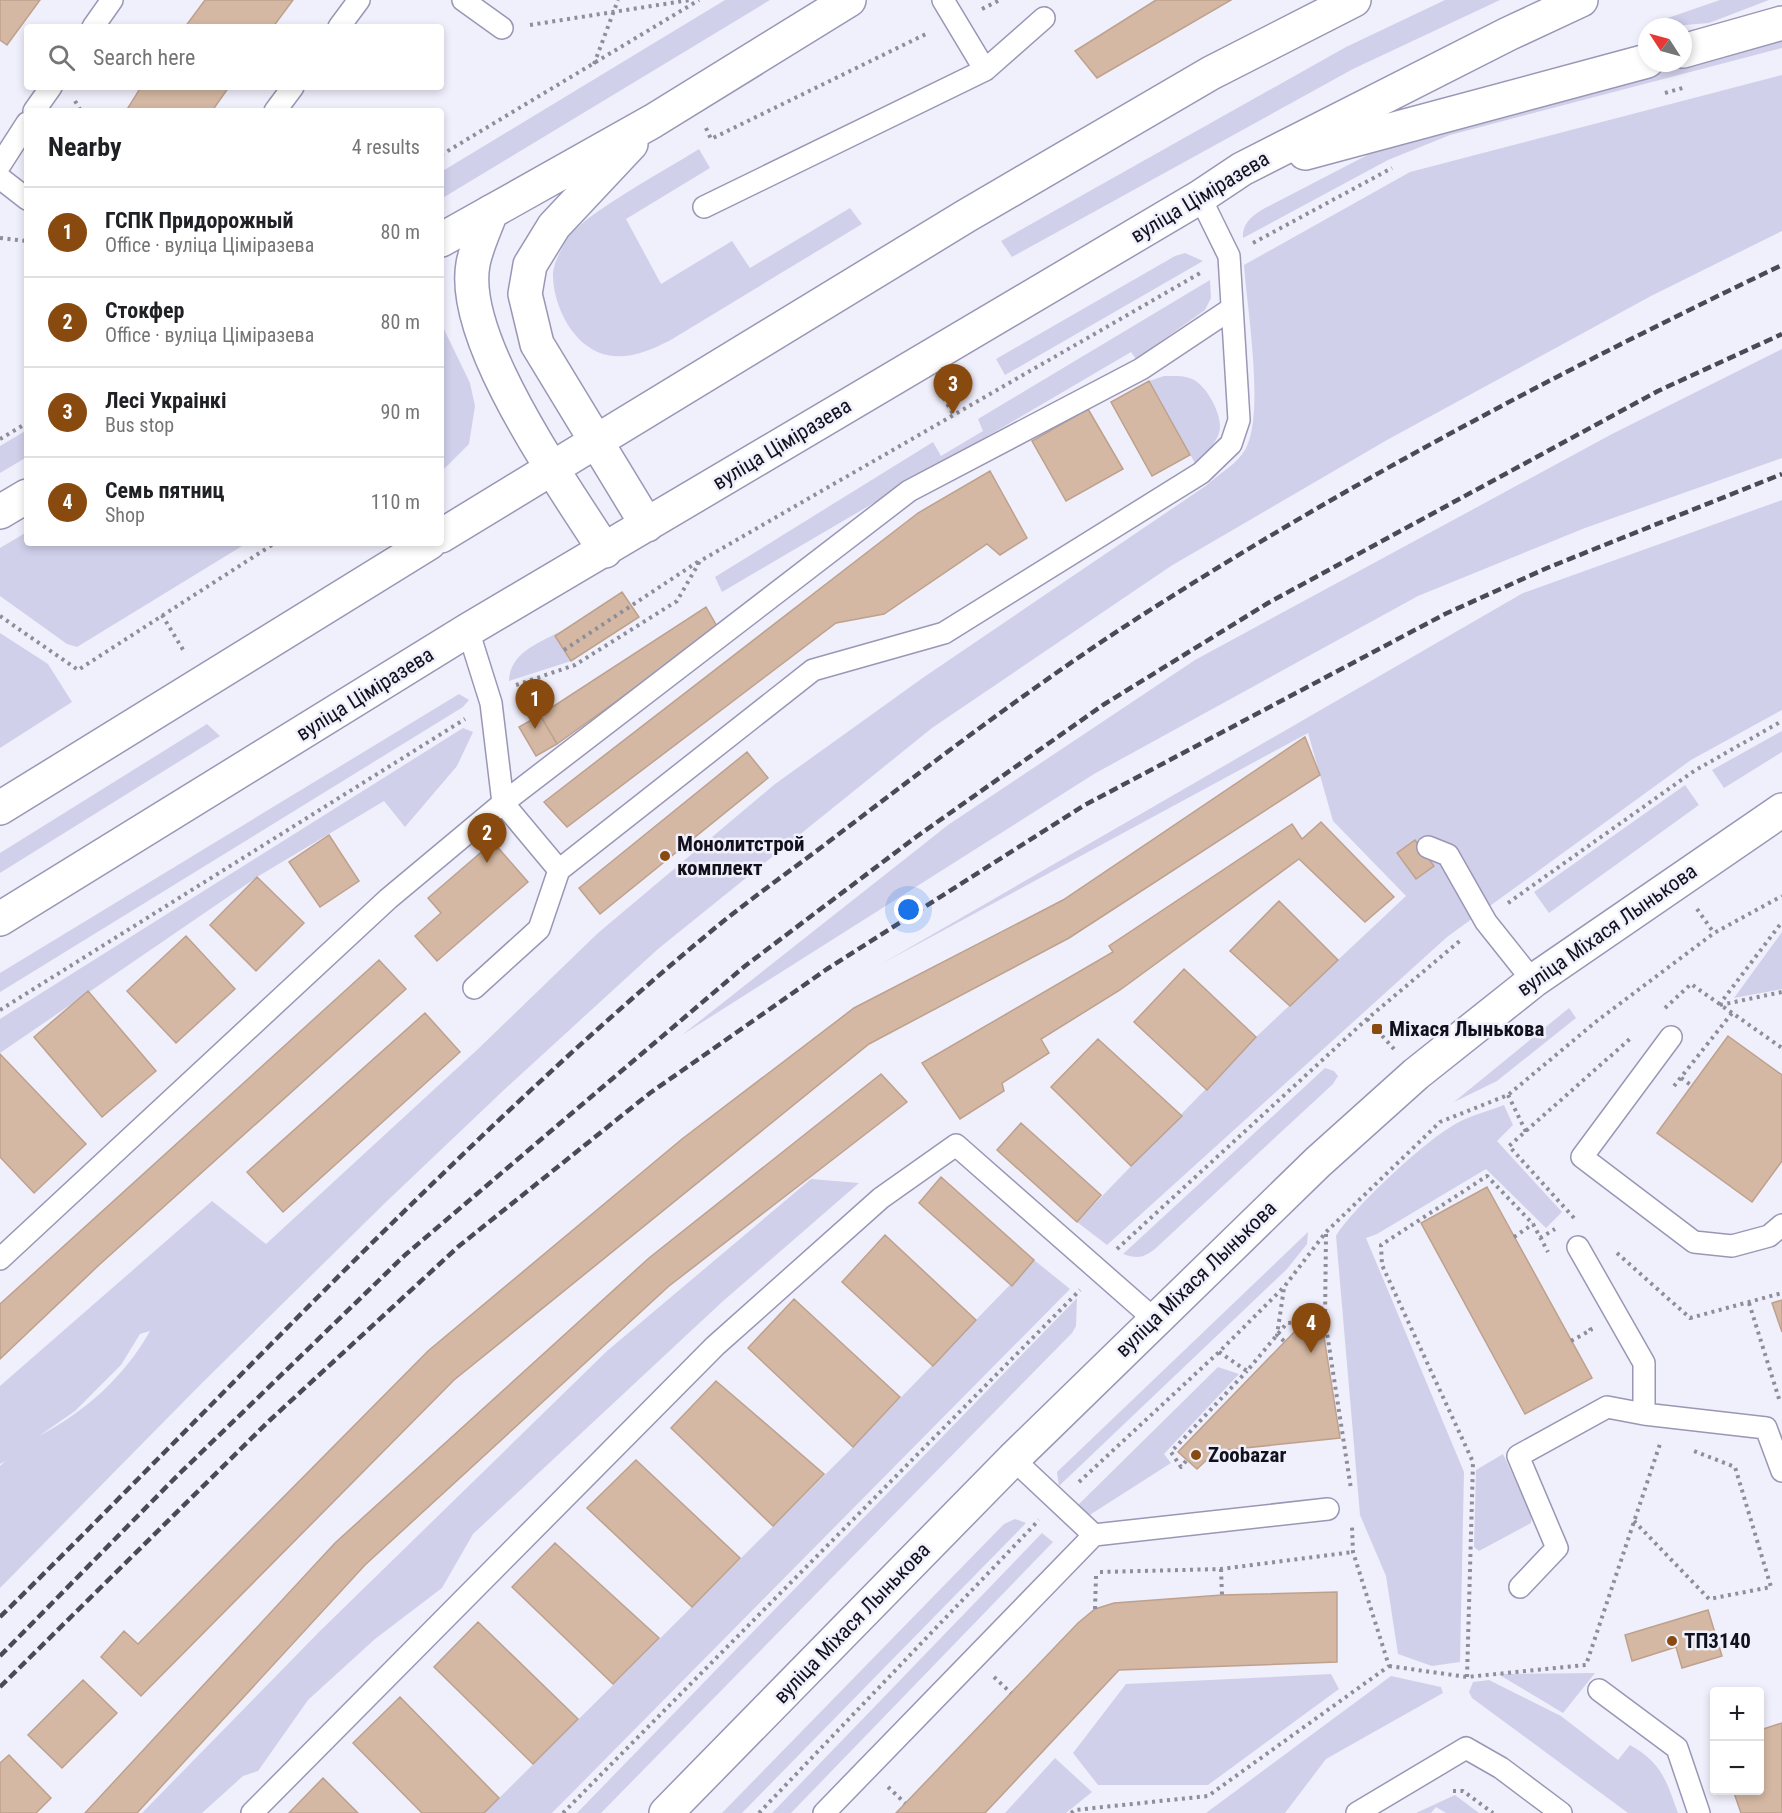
<!DOCTYPE html>
<html lang="en">
<head>
<meta charset="utf-8">
<style>
	:root { --surface:#fff; --page:#f2f2f2; --text:#202124; --muted:#757577; --line:#e0e0e0; --accent:#884a0e }
	body { margin:0; font-family:"Roboto Condensed",sans-serif; background:var(--page); color:var(--text) }
	.controls { position:absolute; right:18px; bottom:18px; display:grid; overflow:hidden; border-radius:6px; box-shadow:0 3px 9px #0003 }
	.controls button { width:54px; height:54px; display:grid; place-items:center; padding:0; border:0; border-bottom:2px solid var(--line); background:var(--surface); color:var(--text); font:30px sans-serif }
	.compass { position:absolute; left:1638px; top:18px; width:54px; height:54px; border-radius:50%; background:var(--surface); box-shadow:0 3px 9px #0003; rotate:306deg }
	.you { position:absolute; left:909px; top:910px; width:21px; height:21px; margin:-15px; border:4px solid #fff; border-radius:50%; background:#1a73e8; box-shadow:0 0 0 9px #1a73e833 }
	.badge { display:grid; place-items:center; width:39px; height:39px; border-radius:50%; background:var(--accent); color:#fff; font-size:20px; font-weight:700 }
	.pin { position:absolute; translate:-50% -50px; filter:drop-shadow(0 2px 3px #0008) }
	.pin::after { content:''; position:absolute; top:32px; width:21px; height:18px; background:inherit; clip-path:polygon(0 0,100% 0,50% 100%) }
	.list { margin:0; padding:0; list-style:none }
	h2 { display:flex; justify-content:space-between; align-items:center; height:78px; margin:0; padding:0 24px; font-size:26px }
	h2 small { font-size:20px; font-weight:400; color:var(--muted) }
	.list li { display:grid; grid-template-columns:39px 1fr auto; gap:18px; align-items:center; box-sizing:border-box; height:90px; padding:0 24px; border-top:2px solid var(--line) }
	.list b { display:block; font-size:22px; white-space:nowrap }
	.list p { margin:0; font-size:20px; white-space:nowrap; color:var(--muted) }
	.list em { font-size:20px; font-style:normal; color:var(--muted) }
	.icon { flex:none; width:33px; height:33px; fill:none; stroke:currentColor; stroke-width:2; stroke-linecap:round; stroke-linejoin:round }
	.map { position:relative; flex:none; width:1782px; height:1813px; overflow:hidden }
	.search { position:absolute; background:var(--surface); box-shadow:0 3px 9px #0003; left:24px; top:24px; width:420px; height:66px; display:flex; align-items:center; gap:15px; box-sizing:border-box; padding:0 21px; border-radius:6px; color:var(--muted); font-size:22px }
	.panel { position:absolute; background:var(--surface); box-shadow:0 3px 9px #0003; left:24px; top:108px; width:420px; height:438px; border-radius:6px }
	.map>svg:first-child { display:block }
	.green { fill:#d1d0eb; fill-rule:evenodd }
	.building { fill:#d4b8a3; stroke:#bea18d; stroke-width:1.5 }
	.lines { fill:none; stroke-linecap:round; stroke-linejoin:round }
	.service-casing { stroke:#9997b5; stroke-width:24 }
	.tertiary-casing { stroke:#9997b5; stroke-width:36 }
	.primary-casing { stroke:#9997b5; stroke-width:36 }
	.path { stroke:#8e8d99; stroke-width:4; stroke-dasharray:3 4.5; stroke-linecap:butt }
	.service { stroke:#fff; stroke-width:21 }
	.tertiary { stroke:#fff; stroke-width:33 }
	.primary { stroke:#fff; stroke-width:33 }
	.rail { stroke:#4a4954; stroke-width:4.5; stroke-dasharray:9 4.5; stroke-linecap:butt }
	.poi-dot { fill:#884a0e; stroke:#f0effc; stroke-width:2 }
	.labels { text-anchor:middle; stroke-width:5; stroke-linejoin:round; paint-order:stroke }
	.street-label { font-size:21px; fill:#11101b; stroke:#f0effc }
	.poi-label { font-size:21px; font-weight:bold; fill:#11101b; stroke:#f0effc; text-anchor:start }
</style>
</head>
<body>
<div class="map">
<svg width="1782" height="1813" viewBox="0 0 1782 1813">
	<rect width="100%" height="100%" fill="#f0effc"/>
	<!-- green -->
	<path class="green" d="M 725,0 L 770,0 L 441,199 L 441,172 Z
		M 1445,0 L 1500,0 L 1353,69 L 1012,257 L 1001,241 L 1346,47 Z
		M 1720,0 L 1769,0 L 1709,23 L 1661,27 L 1659,21 Z
		M 1782,38 L 1782,48 L 1450,135 L 1388,160 L 1243,238 C 1242,223 1253,215 1265,208 L 1377,150 L 1442,124 Z
		M 1782,75 L 1782,231 L 1651,296 L 1387,440 L 1171,566 L 932,728 L 658,949 L 506,1088 L 385,1203 L 202,1383 L 0,1588 L 0,1466 L 5,1461 L 0,1464 L 0,1386 L 212,1201 L 266,1244 L 478,1049 L 598,933 L 775,784 L 924,677 L 1207,485 C 1220,473 1240,462 1247,446 C 1264,408 1247,308 1244,265 L 1410,172 ZM 150,1331 C 124,1377 86,1411 39,1436 L 75,1411 L 121,1365 L 140,1334 Z
		M 699,149 L 710,168 L 626,219 L 661,284 L 732,241 L 750,268 L 850,208 L 862,224 L 669,341 C 648,351 627,361 603,354 C 573,345 554,307 553,277 C 552,265 561,250 567,239 C 582,215 671,167 699,149 Z
		M 1185,253 L 1203,261 L 1005,375 L 996,359 L 1175,256 Z
		M 1210,280 L 1211,298 L 1205,310 L 1136,359 L 1131,352 L 722,592 L 715,577 L 933,442 L 941,456 L 983,431 L 978,419 Z
		M 441,323 L 470,383 L 475,406 L 469,444 L 441,472 Z
		M 1782,349 L 1782,458 L 1585,528 L 1418,596 L 1094,774 L 682,1035 L 948,825 L 1195,660 L 1612,434 Z
		M 1164,376 C 1173,376 1184,375 1192,379 C 1206,385 1220,411 1220,426 C 1220,441 1205,454 1196,465 L 1149,381 Z
		M 27,430 L 27,457 L 0,473 L 0,446 Z
		M 1782,500 L 1782,710 L 1691,760 L 1447,937 L 1107,1245 L 1077,1222 L 1256,1037 L 1406,896 L 1333,821 L 1308,733 L 883,963 L 1523,593 Z
		M 27,532 L 27,543 L 247,543 L 77,647 L 67,644 L 0,596 L 0,548 Z
		M 559,632 L 555,636 L 571,661 L 509,681 C 510,653 537,644 559,632 Z
		M 0,633 L 48,664 L 72,702 L 0,748 Z
		M 459,694 L 469,700 L 463,707 L 0,992 L 0,973 Z
		M 207,724 L 220,736 L 0,873 L 0,853 Z
		M 463,728 L 473,732 L 457,766 L 405,827 L 384,801 L 257,877 L 0,1053 L 0,1019 Z
		M 1782,731 L 1782,752 L 1724,788 L 1712,770 Z
		M 1685,785 L 1699,805 L 1549,913 L 1534,892 Z
		M 1782,932 L 1782,989 L 1734,998 Z
		M 1569,1008 L 1576,1018 L 1497,1081 L 1454,1102 Z
		M 1325,1068 L 1334,1071 L 1338,1076 L 1333,1084 L 1156,1248 C 1144,1258 1137,1259 1123,1254 Z
		M 1504,1105 L 1513,1125 L 1497,1141 L 1562,1212 L 1546,1228 L 1486,1169 L 1377,1234 L 1366,1238 L 1464,1472 L 1460,1662 L 1432,1666 L 1398,1654 L 1386,1576 L 1360,1515 L 1336,1236 C 1353,1208 1421,1145 1449,1128 C 1464,1117 1486,1112 1504,1105 Z
		M 811,1179 L 859,1183 L 722,1302 L 473,1534 L 442,1588 L 375,1639 L 308,1700 L 258,1771 L 243,1776 L 202,1813 L 142,1813 L 320,1631 L 607,1351 Z
		M 1308,1232 L 1307,1244 L 1287,1269 L 1059,1486 L 1057,1472 Z
		M 1034,1260 L 1070,1289 L 552,1813 L 484,1813 L 853,1447 Z
		M 1077,1298 L 1076,1326 L 1072,1333 L 601,1813 L 577,1813 Z
		M 1218,1367 L 1239,1374 L 1164,1454 L 1171,1463 L 1085,1518 L 1076,1507 Z
		M 1503,1454 L 1532,1516 L 1531,1523 L 1479,1551 L 1474,1547 L 1476,1470 Z
		M 1015,1519 L 1026,1523 L 742,1813 L 722,1813 L 1004,1524 Z
		M 1042,1533 L 1053,1542 L 791,1813 L 772,1813 Z
		M 1595,1673 L 1563,1713 L 1498,1674 Z
		M 1331,1674 L 1339,1689 L 1208,1785 L 1098,1785 L 1073,1753 L 1126,1684 Z
		M 1391,1676 L 1441,1687 L 1443,1693 L 1326,1759 L 1285,1813 L 1206,1813 Z
		M 1489,1680 L 1561,1716 L 1618,1760 L 1630,1745 C 1662,1763 1666,1780 1678,1813 L 1628,1813 L 1472,1698 L 1469,1692 L 1473,1682 Z
		M 1055,1758 L 1092,1792 L 1066,1813 L 1005,1813 Z
		M 1455,1795 L 1479,1813 L 1446,1813 L 1436,1807 L 1431,1813 L 1416,1813 Z"/>
	<!-- building -->
	<path class="building" d="M 0,0 L 40,0 L 7,45 L 0,40 Z
		M 205,0 L 293,0 L 273,27 L 185,27 Z
		M 1156,0 L 1231,0 L 1097,78 L 1075,51 Z
		M 141,87 L 229,87 L 212,111 L 126,111 Z
		M 1149,381 L 1190,455 L 1152,476 L 1111,402 Z
		M 1088,409 L 1123,469 L 1066,501 L 1032,441 Z
		M 990,471 L 1027,538 L 1000,555 L 987,544 L 884,614 L 836,623 L 567,827 L 544,802 L 918,513 Z
		M 622,592 L 639,617 L 571,661 L 555,636 Z
		M 706,607 L 718,628 L 557,744 L 540,715 Z
		M 540,715 L 557,744 L 536,756 L 519,727 Z
		M 1305,737 L 1320,775 L 1069,938 L 869,1044 L 454,1380 L 141,1696 L 101,1657 L 124,1631 L 138,1644 L 428,1351 L 682,1139 L 854,1008 L 1063,900 Z
		M 747,752 L 768,778 L 600,914 L 579,888 Z
		M 1321,822 L 1394,897 L 1365,922 L 1299,859 L 1120,990 L 1041,1039 L 1049,1053 L 1002,1083 L 1004,1091 L 960,1119 L 922,1063 L 1113,952 L 1109,946 L 1292,824 L 1302,839 Z
		M 329,835 L 359,881 L 320,907 L 289,862 Z
		M 1415,840 L 1434,866 L 1416,879 L 1397,853 Z
		M 493,842 L 528,882 L 437,961 L 415,936 L 441,913 L 428,898 Z
		M 257,877 L 304,923 L 256,971 L 210,925 Z
		M 1279,901 L 1338,960 L 1290,1006 L 1230,951 Z
		M 186,936 L 235,989 L 176,1043 L 127,991 Z
		M 379,960 L 406,989 L 99,1265 L 0,1359 L 0,1304 Z
		M 1184,969 L 1256,1037 L 1207,1090 L 1134,1022 Z
		M 88,991 L 156,1071 L 102,1117 L 34,1037 Z
		M 425,1013 L 460,1052 L 283,1212 L 247,1172 Z
		M 1728,1036 L 1782,1075 L 1782,1161 L 1752,1202 L 1657,1133 Z
		M 1098,1039 L 1182,1116 L 1131,1166 L 1051,1087 Z
		M 0,1054 L 86,1144 L 34,1193 L 0,1157 Z
		M 881,1074 L 907,1102 L 669,1286 L 365,1565 L 137,1813 L 85,1813 L 335,1543 L 649,1258 Z
		M 1021,1123 L 1101,1195 L 1077,1222 L 997,1150 Z
		M 941,1177 L 1034,1260 L 1012,1286 L 919,1203 Z
		M 1487,1187 L 1592,1378 L 1525,1414 L 1421,1223 Z
		M 885,1235 L 976,1320 L 933,1366 L 842,1282 Z
		M 794,1299 L 900,1397 L 853,1447 L 748,1348 Z
		M 1782,1300 L 1782,1332 L 1772,1303 Z
		M 1322,1324 L 1340,1438 L 1216,1451 L 1197,1469 L 1178,1452 L 1300,1326 Z
		M 716,1381 L 824,1474 L 773,1526 L 671,1428 Z
		M 636,1460 L 740,1558 L 692,1607 L 587,1508 Z
		M 555,1543 L 659,1638 L 613,1684 L 512,1587 Z
		M 1337,1592 L 1337,1662 L 1119,1670 L 985,1813 L 896,1813 L 1078,1623 L 1095,1609 L 1114,1603 L 1222,1595 Z
		M 1708,1610 L 1722,1656 L 1682,1668 L 1676,1647 L 1632,1661 L 1625,1635 Z
		M 478,1622 L 578,1719 L 533,1764 L 434,1667 Z
		M 83,1680 L 117,1713 L 62,1768 L 28,1735 Z
		M 400,1697 L 499,1798 L 484,1813 L 422,1813 L 353,1743 Z
		M 1782,1723 L 1782,1813 L 1741,1813 L 1733,1790 L 1760,1790 L 1760,1730 Z
		M 9,1755 L 51,1798 L 36,1813 L 0,1813 L 0,1763 Z
		M 323,1778 L 358,1813 L 289,1813 Z"/>
	<g class="lines">
		<!-- service casing -->
		<g class="service-casing">
			<path id="service" d="M 463,0 L 502,28
				M 943,0 L 985,70 L 1044,18
				M 93,27 L 112,0
				M 339,27 L 359,0
				M 34,111 L 51,87
				M 275,111 L 293,87
				M 0,165 L 27,123
				M 0,178 L 27,199
				M 704,207 L 985,70
				M 1428,847 L 1448,855 L 1486,922 L 1533,981
				M 559,870 L 503,803 L 909,491 L 1141,369 L 1231,309
				M 474,988 L 539,929 L 559,870 L 813,670 L 944,633 L 1201,473 L 1231,444 L 1239,420 L 1229,256 L 1200,197
				M 1671,1037 L 1582,1157 L 1694,1242 L 1732,1246 L 1769,1236 L 1782,1225
				M 1578,1247 L 1644,1363 L 1644,1414
				M 0,1259 L 388,899 L 503,803 L 491,703 L 468,630
				M 1013,1459 L 1094,1535
				M 1520,1587 L 1557,1548 L 1518,1456 L 1607,1407 L 1644,1414 L 1766,1428 L 1782,1471
				M 1599,1690 L 1677,1748 L 1699,1813
				M 252,1813 L 715,1346 L 881,1198 L 956,1145 L 1154,1319
				M 824,1813 L 1094,1535 L 1328,1509
				M 1357,1813 L 1466,1748 L 1501,1768 L 1561,1813"/>
		</g>
		<!-- tertiary casing -->
		<g class="tertiary-casing">
			<path id="tertiary" d="M 441,240 L 491,212
				M 0,512 L 27,496
				M 666,1813 L 1013,1459 L 1318,1162 L 1416,1074 L 1533,981 L 1782,810"/>
		</g>
		<!-- primary casing -->
		<g class="primary-casing">
			<path id="primary" d="M 1683,51 L 1782,23
				M 631,144 L 554,226 L 530,265 L 525,294 L 537,344 L 647,525
				M 1305,153 L 1647,61
				M 441,536 L 966,216 L 1211,73 L 1354,0
				M 605,551 C 564,486 459,340 473,264 C 476,247 485,229 491,212 L 653,121 L 849,0
				M 0,808 L 429,543
				M 0,919 L 468,630 L 1200,197 L 1242,169 L 1508,34 L 1581,0"/>
		</g>
		<!-- path -->
		<path class="path" d="M 982,9 L 1000,0
			M 530,25 L 690,0
			M 594,64 L 618,0
			M 1665,93 L 1686,87
			M 75,101 L 81,111
			M 706,128 L 711,139 L 928,33
			M 441,155 L 699,0
			M 0,238 L 27,241
			M 1253,243 L 1392,168
			M 940,391 L 953,414
			M 0,439 L 27,423
			M 162,615 L 185,653
			M 0,616 L 78,670 L 275,543
			M 564,650 L 699,561
			M 516,685 L 575,665 L 677,601 L 700,561 L 1202,272
			M 1508,903 L 1694,771 L 1782,721
			M 1697,909 L 1714,933
			M 1719,1005 L 1782,922
			M 1720,1005 L 1782,992
			M 1665,1008 L 1691,984 L 1782,1048
			M 0,1010 L 465,719
			M 1367,1019 L 1394,1049
			M 1681,1078 L 1691,1085
			M 1674,1086 L 1732,1013
			M 1508,1095 L 1526,1132
			M 1574,1218 L 1509,1146 L 1632,1037
			M 1514,1237 L 1533,1224
			M 1540,1238 L 1555,1229
			M 1117,1249 L 1367,1019 L 1462,939
			M 1617,1253 L 1690,1318 L 1782,1293
			M 1749,1303 L 1780,1402
			M 1325,1320 L 1351,1489
			M 1284,1341 L 1277,1335 L 1284,1288
			M 1571,1341 L 1591,1330 L 1589,1327
			M 1219,1352 L 1247,1371 L 1287,1323 L 1325,1320 L 1326,1233
			M 1186,1461 L 1181,1467 L 1171,1452 L 1247,1371
			M 1079,1482 L 1219,1352 L 1284,1287 L 1326,1232 L 1440,1122 L 1508,1095 L 1598,1020 L 1714,933 L 1782,896
			M 1634,1521 L 1709,1599 L 1771,1587 L 1735,1467 L 1694,1451
			M 1221,1569 L 1222,1595
			M 1100,1572 L 1221,1569 L 1353,1552
			M 1095,1609 L 1096,1576
			M 1389,1666 L 1467,1677 L 1586,1665 L 1660,1444
			M 994,1677 L 1011,1693
			M 1467,1677 L 1473,1462 L 1382,1265 L 1381,1245 L 1487,1176 L 1533,1224 L 1548,1252
			M 888,1787 L 905,1803
			M 1453,1791 L 1463,1791 L 1493,1813
			M 563,1813 L 1080,1290
			M 759,1813 L 1039,1520
			M 1071,1813 L 1075,1810 L 1208,1796 L 1389,1666 L 1353,1552 L 1352,1527"/>
		<!-- service -->
		<use href="#service" class="service"/>
		<!-- tertiary -->
		<use href="#tertiary" class="tertiary"/>
		<!-- primary -->
		<use href="#primary" class="primary"/>
		<!-- rail -->
		<path class="rail" d="M 0,1617 C 234,1387 456,1143 709,933 C 752,897 799,865 844,830 C 948,751 1054,670 1166,600 C 1363,475 1571,366 1782,265
			M 0,1656 L 177,1476 L 405,1255 L 745,966 L 916,837 L 1103,705 L 1268,603 L 1658,391 L 1782,334
			M 0,1687 L 269,1421 L 459,1246 L 650,1093 L 827,969 L 1083,806 L 1445,614 L 1547,568 L 1782,474"/>
	</g>
	<!-- markers -->
	<g class="poi-dot">
		<circle cx="665" cy="856" r="6"/>
		<rect x="1371" y="1023" width="12" height="12" rx="3"/>
		<circle cx="1196" cy="1455" r="6"/>
		<circle cx="1672" cy="1641" r="6"/>
	</g>
	<g class="labels">
		<!-- street labels -->
		<g class="street-label">
			<text transform="translate(1200 197) rotate(-31)" y="7">вуліца Ціміразева</text>
			<text transform="translate(782 444) rotate(-31)" y="7">вуліца Ціміразева</text>
			<text transform="translate(365 694) rotate(-32)" y="7">вуліца Ціміразева</text>
			<text transform="translate(1607 930) rotate(-35)" y="7">вуліца Міхася Лынькова</text>
			<text transform="translate(1196 1279) rotate(-44)" y="7">вуліца Міхася Лынькова</text>
			<text transform="translate(852 1623) rotate(-46)" y="7">вуліца Міхася Лынькова</text>
		</g>
		<!-- poi labels -->
		<g class="poi-label">
			<text x="677" y="851">Монолитстрой<tspan x="677" dy="24">комплект</tspan></text>
			<text x="1389" y="1036">Міхася Лынькова</text>
			<text x="1208" y="1462">Zoobazar</text>
			<text x="1684" y="1648">ТП3140</text>
		</g>
	</g>
</svg>
<div class="controls">
<button>+</button>
<button>−</button>
</div>
<svg class="compass" viewBox="-18 -18 36 36"><path d="M0-13l5 13h-10z" fill="#e53935"/><path d="M0 13l5-13h-10z" fill="#757577"/></svg>
<div class="you"></div>
<div class="pin badge" style="left:535px;top:729px">1</div>
<div class="pin badge" style="left:487px;top:863px">2</div>
<div class="pin badge" style="left:953px;top:414px">3</div>
<div class="pin badge" style="left:1311px;top:1353px">4</div>
<div class="search"><svg class="icon" aria-label="search" viewBox="0 0 24 24"><circle cx="10" cy="10" r="6"/><path d="M15 15l6 6"/></svg>Search here</div>
<section class="panel">
<h2>Nearby<small>4 results</small></h2>
<ul class="list">
<li><span class="badge">1</span><div><b>ГСПК Придорожный</b><p>Office · вуліца Ціміразева</p></div><em>80 m</em></li>
<li><span class="badge">2</span><div><b>Стокфер</b><p>Office · вуліца Ціміразева</p></div><em>80 m</em></li>
<li><span class="badge">3</span><div><b>Лесі Украінкі</b><p>Bus stop</p></div><em>90 m</em></li>
<li><span class="badge">4</span><div><b>Семь пятниц</b><p>Shop</p></div><em>110 m</em></li>
</ul>
</section>
</div>
</body>
</html>
